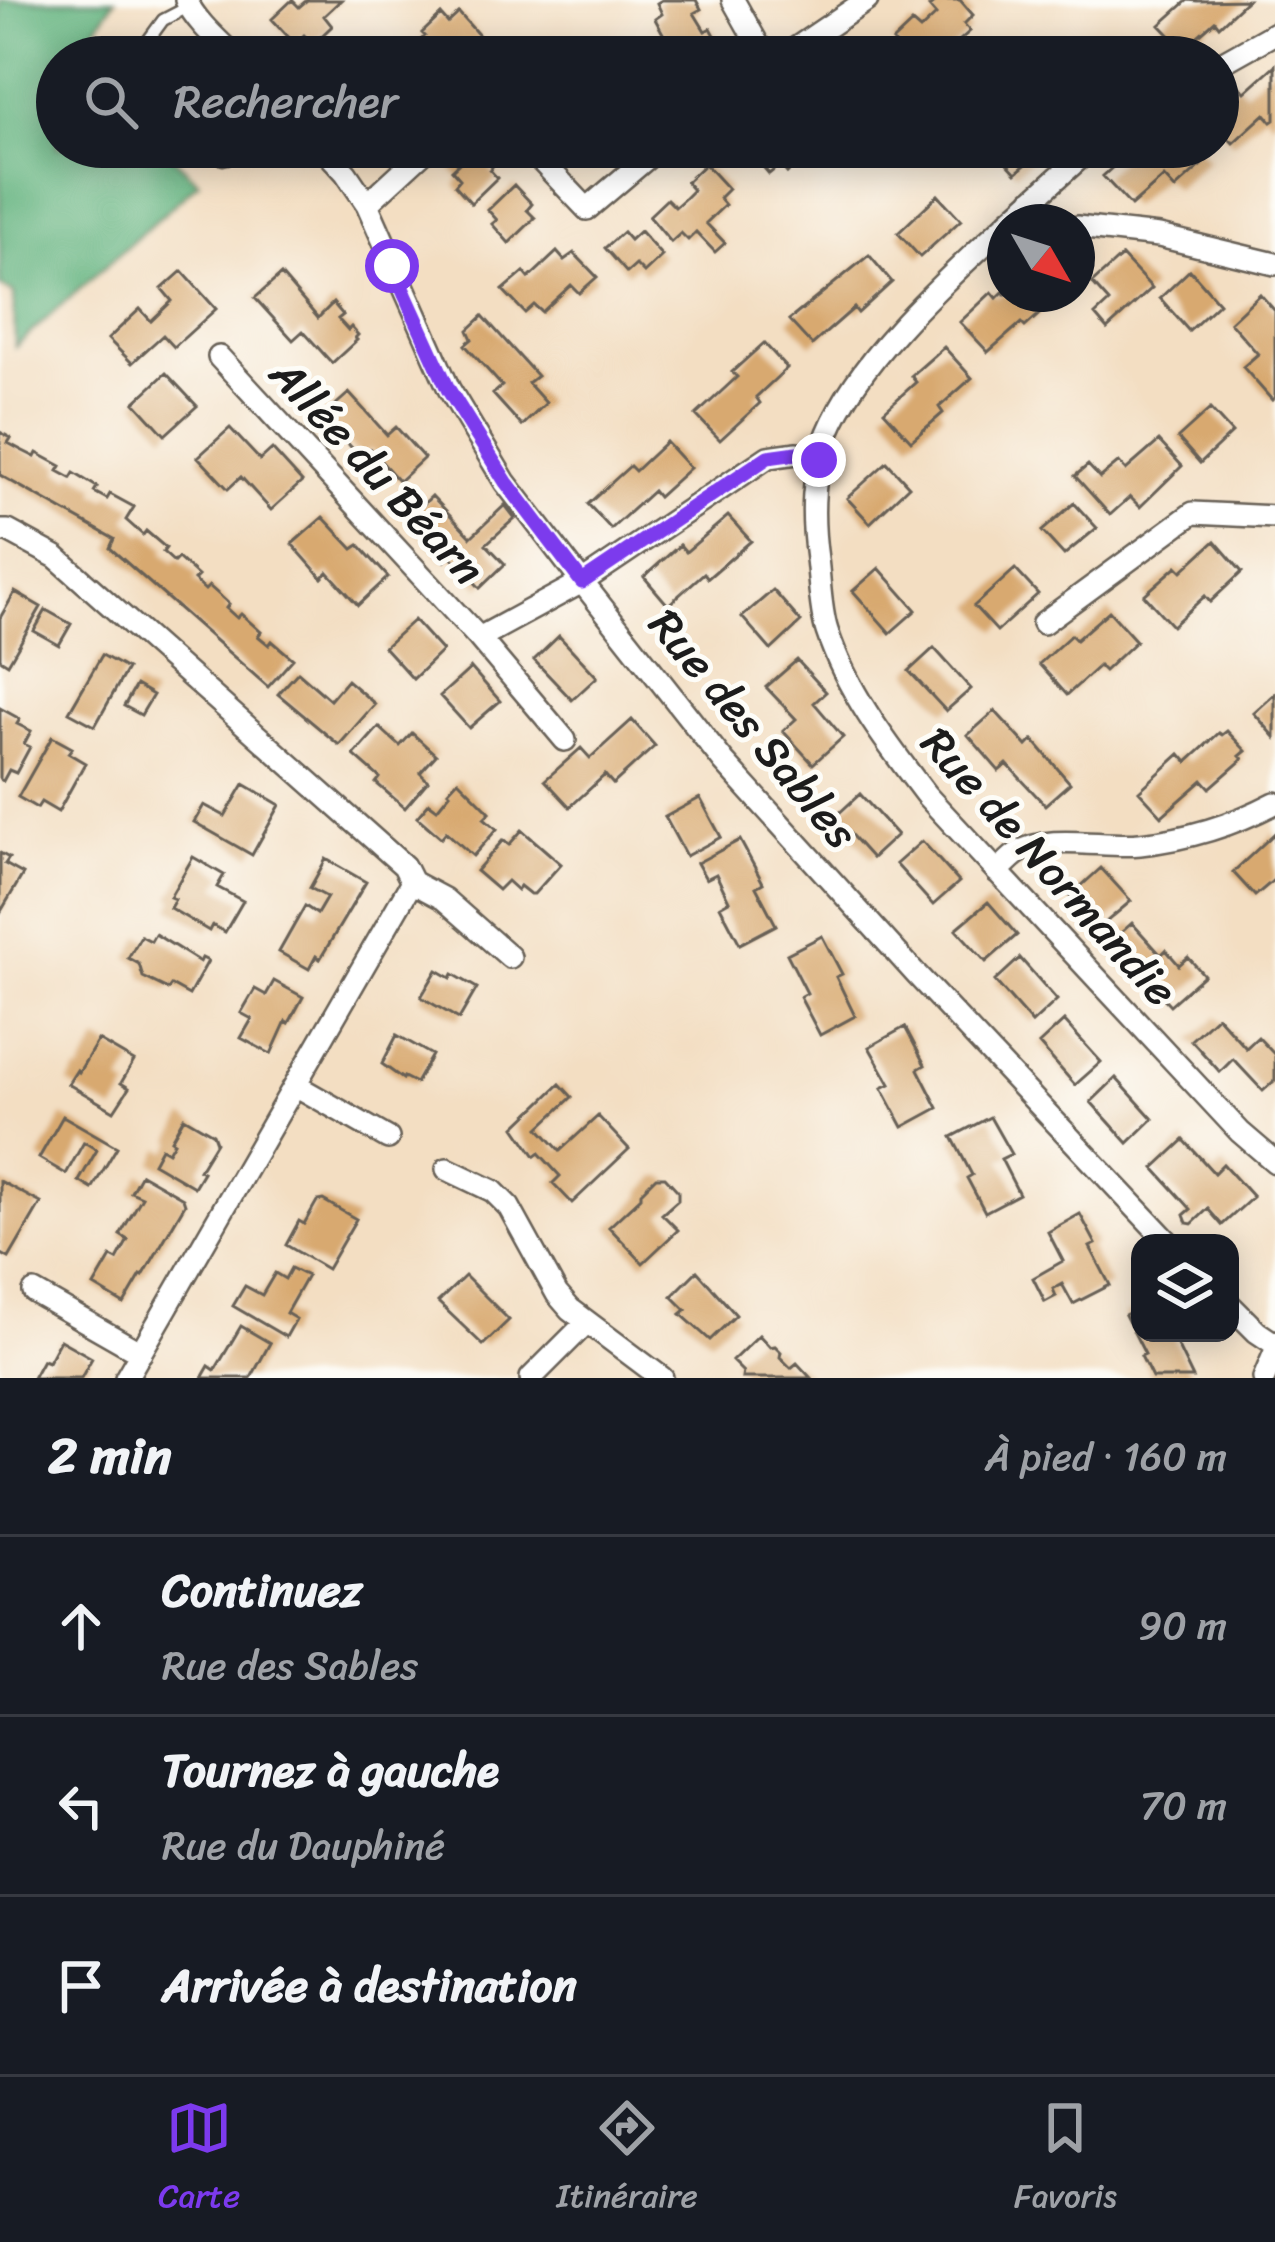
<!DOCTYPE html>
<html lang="fr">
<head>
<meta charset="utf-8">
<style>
	:root { --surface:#171b24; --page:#242831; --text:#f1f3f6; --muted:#9ea1a6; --line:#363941; --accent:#7c3aed }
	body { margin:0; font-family:Sriracha,sans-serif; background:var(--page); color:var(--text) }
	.controls { position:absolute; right:36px; bottom:36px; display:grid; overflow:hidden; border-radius:24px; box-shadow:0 6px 30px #0003 }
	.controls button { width:108px; height:108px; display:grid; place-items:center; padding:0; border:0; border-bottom:3px solid var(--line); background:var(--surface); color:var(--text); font:60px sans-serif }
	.compass { position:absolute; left:987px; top:204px; width:108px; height:108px; border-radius:50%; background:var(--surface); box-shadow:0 6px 30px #0003; rotate:129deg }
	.stop { position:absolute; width:36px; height:36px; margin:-27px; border:9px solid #7c3aed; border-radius:50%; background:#fff }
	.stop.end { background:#7c3aed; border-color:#fff; box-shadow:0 3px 12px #0008 }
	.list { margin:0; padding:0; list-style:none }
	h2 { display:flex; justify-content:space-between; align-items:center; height:156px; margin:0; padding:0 48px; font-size:51px }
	h2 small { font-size:39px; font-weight:400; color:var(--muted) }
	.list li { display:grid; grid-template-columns:78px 1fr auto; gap:36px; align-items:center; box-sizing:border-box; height:180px; padding:0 48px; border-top:3px solid var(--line) }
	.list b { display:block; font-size:45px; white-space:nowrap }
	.list p { margin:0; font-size:39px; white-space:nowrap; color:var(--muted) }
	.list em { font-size:39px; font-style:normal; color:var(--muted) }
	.icon { flex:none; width:66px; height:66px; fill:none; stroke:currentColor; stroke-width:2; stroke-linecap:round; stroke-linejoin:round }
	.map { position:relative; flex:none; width:1275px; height:1378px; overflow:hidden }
	.search { position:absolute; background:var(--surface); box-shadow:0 6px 30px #0003; left:36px; right:36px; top:36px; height:132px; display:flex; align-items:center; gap:30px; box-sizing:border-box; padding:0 42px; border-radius:66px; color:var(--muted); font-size:45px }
	.sheet { height:696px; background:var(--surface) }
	nav { display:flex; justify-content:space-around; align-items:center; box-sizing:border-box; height:168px; border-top:3px solid var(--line); background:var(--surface); font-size:33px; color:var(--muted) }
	nav a { display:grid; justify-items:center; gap:6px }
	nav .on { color:var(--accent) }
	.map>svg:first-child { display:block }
	.forest { fill:#62b27e; stroke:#3f674d; stroke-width:3 }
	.building { fill:#d8a970 }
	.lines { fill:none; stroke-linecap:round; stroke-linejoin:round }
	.lane-casing { stroke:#676056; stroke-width:15 }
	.street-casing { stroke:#676056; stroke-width:26 }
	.lane { stroke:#fff; stroke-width:10 }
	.street { stroke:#fff; stroke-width:21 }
	.route { stroke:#7c3aed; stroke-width:15 }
	.labels { text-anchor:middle; stroke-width:10; stroke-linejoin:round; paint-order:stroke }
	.street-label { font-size:45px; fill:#1c1c1c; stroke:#fdfcf7 }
</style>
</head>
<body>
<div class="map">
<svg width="1275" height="1378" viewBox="0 0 1275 1378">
	<rect width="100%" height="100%" fill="#fdfcf7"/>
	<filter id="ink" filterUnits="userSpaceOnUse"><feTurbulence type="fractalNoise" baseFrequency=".00833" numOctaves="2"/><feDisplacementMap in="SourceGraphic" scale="24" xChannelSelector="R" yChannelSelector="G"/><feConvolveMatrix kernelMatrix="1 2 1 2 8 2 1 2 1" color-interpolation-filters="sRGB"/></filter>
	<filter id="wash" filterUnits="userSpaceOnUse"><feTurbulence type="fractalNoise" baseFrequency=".004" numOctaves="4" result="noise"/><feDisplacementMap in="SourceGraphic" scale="48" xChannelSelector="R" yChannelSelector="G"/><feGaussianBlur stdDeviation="2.7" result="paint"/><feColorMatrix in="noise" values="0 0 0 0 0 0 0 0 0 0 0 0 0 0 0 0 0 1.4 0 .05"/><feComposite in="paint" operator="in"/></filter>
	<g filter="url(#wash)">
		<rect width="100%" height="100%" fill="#f3dec2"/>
		<!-- forest -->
		<path class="forest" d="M 0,0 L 115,0 L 76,57 L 57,57 L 57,147 L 162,147 L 199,182 L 15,347 L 14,293 L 0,286 Z"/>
		<g id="blocks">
			<!-- building -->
			<path class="building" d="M 292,0 L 299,7 L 307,0 L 341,0 L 324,16 L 332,26 L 313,44 L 304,35 L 295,44 L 272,19 Z
				M 662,0 L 696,0 L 701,9 L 694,13 L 705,31 L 711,28 L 724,52 L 714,57 L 676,57 L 655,19 L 662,14 L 657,3 Z
				M 937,0 L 960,0 L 973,15 L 964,24 L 970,31 L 941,57 L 907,57 L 893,41 L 912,23 L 920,30 L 936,15 L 929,7 Z
				M 1188,0 L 1197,1 L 1247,0 L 1219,26 L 1215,21 L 1183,49 L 1160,25 Z
				M 459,13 L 482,39 L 462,57 L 455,50 L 448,57 L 411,57 L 407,53 L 425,36 L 422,33 L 441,15 L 448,23 Z
				M 1275,65 L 1275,120 L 1272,122 L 1265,114 L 1233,143 L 1218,127 L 1218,100 L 1237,84 L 1245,92 Z
				M 476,147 L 494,164 L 490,170 L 497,178 L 471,203 L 455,185 L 460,179 L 452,170 Z
				M 746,147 L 818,147 L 828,157 L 817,168 L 805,155 L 787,173 L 780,165 L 769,174 Z
				M 997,147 L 1046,147 L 1016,173 L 994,149 Z
				M 1135,147 L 1147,158 L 1160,147 L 1197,147 L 1208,159 L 1175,189 L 1164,177 L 1131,206 L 1103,176 Z
				M 705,164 L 728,189 L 719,198 L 725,205 L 706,223 L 725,243 L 715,252 L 696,232 L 688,240 L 681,233 L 671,242 L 649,216 L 667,199 L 675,207 L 684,199 L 693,190 L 686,182 Z
				M 514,185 L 532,204 L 527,210 L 535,218 L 509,243 L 492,224 L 497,220 L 488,210 Z
				M 938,195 L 961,220 L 920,257 L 898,233 Z
				M 640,231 L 662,256 L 644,273 L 636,265 L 627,273 L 605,248 L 623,232 L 630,240 Z
				M 557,252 L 564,260 L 574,253 L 597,277 L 579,293 L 571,285 L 542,312 L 534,305 L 525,313 L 503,290 L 524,272 L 529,278 Z
				M 869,255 L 892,282 L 858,313 L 854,308 L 812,345 L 789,320 Z
				M 1122,256 L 1152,288 L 1107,329 L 1095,315 L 1109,302 L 1092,283 Z
				M 1190,270 L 1219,303 L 1189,331 L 1160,298 Z
				M 182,271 L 216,309 L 174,347 L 163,335 L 132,363 L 108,339 L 140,309 L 151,321 L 172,301 L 162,289 Z
				M 281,275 L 318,318 L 333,303 L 343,315 L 338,319 L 348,330 L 351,327 L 358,335 L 355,338 L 357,340 L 332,363 L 303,331 L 293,340 L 255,298 Z
				M 1005,290 L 1005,294 L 1054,294 L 1057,298 L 1025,327 L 1021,323 L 988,352 L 960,322 L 992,292 L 997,298 Z
				M 1260,294 L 1275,311 L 1275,397 L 1272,400 L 1243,367 L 1258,354 L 1230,322 Z
				M 483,316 L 537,376 L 528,383 L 546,403 L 522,426 L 493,394 L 502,386 L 465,345 L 472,339 L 468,330 Z
				M 764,343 L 787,368 L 756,397 L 760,403 L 720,440 L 696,415 L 737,377 L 732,372 Z
				M 944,347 L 972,378 L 939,407 L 943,413 L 911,441 L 884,411 L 916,382 L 911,376 Z
				M 166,373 L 197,406 L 165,435 L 135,402 Z
				M 349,393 L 387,435 L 396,427 L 424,458 L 399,481 L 370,449 L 361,458 L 323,416 Z
				M 1210,409 L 1232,433 L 1200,463 L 1178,438 Z
				M 230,428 L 260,460 L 272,449 L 302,482 L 271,510 L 241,477 L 228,489 L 198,457 Z
				M 0,432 L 11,438 L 8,443 L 21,450 L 35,457 L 37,453 L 61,466 L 58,471 L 71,478 L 74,473 L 97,487 L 94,492 L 107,499 L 110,494 L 134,507 L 126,520 L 143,535 L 146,531 L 166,548 L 163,552 L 174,562 L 178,558 L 198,576 L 194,580 L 205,590 L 209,586 L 229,604 L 226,608 L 237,618 L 241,614 L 261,632 L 258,636 L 269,645 L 272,641 L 293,659 L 268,687 L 110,548 L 114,539 L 0,475 Z
				M 1159,441 L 1182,466 L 1140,507 L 1130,497 L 1110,515 L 1075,476 L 1088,465 L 1100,478 L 1119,462 L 1126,470 Z
				M 666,442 L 690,468 L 658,497 L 653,491 L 611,529 L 588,504 L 630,466 L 635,471 Z
				M 887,462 L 909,486 L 870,523 L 847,498 Z
				M 432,496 L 471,537 L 505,505 L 515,518 L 486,544 L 505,564 L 480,588 L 450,555 L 445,561 L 407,520 Z
				M 1074,503 L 1097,528 L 1064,555 L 1042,531 Z
				M 728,516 L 751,541 L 708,578 L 704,573 L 668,605 L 644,577 L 680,545 L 686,552 Z
				M 323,517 L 353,549 L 359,545 L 388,577 L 358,605 L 328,572 L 322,578 L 292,544 Z
				M 1215,541 L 1242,572 L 1210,602 L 1205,596 L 1172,626 L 1144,595 L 1177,566 L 1182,571 Z
				M 879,568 L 916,610 L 890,633 L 853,591 Z
				M 1015,569 L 1038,594 L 997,631 L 974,606 Z
				M 773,590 L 801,622 L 771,650 L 742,617 Z
				M 15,592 L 41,607 L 8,664 L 0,659 L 0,618 Z
				M 46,610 L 71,624 L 59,645 L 34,631 Z
				M 1109,611 L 1136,641 L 1104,671 L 1099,666 L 1067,695 L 1039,664 L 1071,635 L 1076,640 Z
				M 414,620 L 442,651 L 413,679 L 384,647 Z
				M 559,636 L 597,677 L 572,700 L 534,660 Z
				M 934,648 L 971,689 L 946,711 L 909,671 Z
				M 102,655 L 127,669 L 95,726 L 69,712 Z
				M 797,660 L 826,692 L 814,703 L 843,737 L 813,764 L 783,731 L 796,719 L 766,687 Z
				M 471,668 L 500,701 L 469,728 L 440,696 Z
				M 298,672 L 330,700 L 347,680 L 375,704 L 339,745 L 278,694 Z
				M 136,685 L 153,695 L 141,715 L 124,706 Z
				M 1275,694 L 1275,737 L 1254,713 Z
				M 0,708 L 20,719 L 17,724 L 31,731 L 24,744 L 30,747 L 16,773 L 9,770 L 3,781 L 0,779 Z
				M 995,711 L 1027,746 L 1033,740 L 1070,783 L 1045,805 L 1007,764 L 999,771 L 968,735 Z
				M 632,720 L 655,746 L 613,784 L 605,775 L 570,807 L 545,780 L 581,748 L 590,758 Z
				M 379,727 L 400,746 L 412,733 L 436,755 L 420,773 L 428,781 L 405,808 L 376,783 L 380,778 L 354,755 Z
				M 1227,731 L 1246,751 L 1240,756 L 1243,759 L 1210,788 L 1203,780 L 1162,816 L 1139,791 L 1180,754 L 1187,762 L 1219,733 L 1222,735 Z
				M 52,737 L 72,748 L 68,753 L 85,763 L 58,812 L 41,802 L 37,808 L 18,797 Z
				M 458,780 L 490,812 L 484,818 L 497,829 L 473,856 L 446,832 L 441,838 L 417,817 L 429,803 L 437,809 L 450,793 L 448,791 Z
				M 244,784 L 280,805 L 252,855 L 194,822 L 204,805 L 225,816 Z
				M 860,794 L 897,835 L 872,858 L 835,817 Z
				M 700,798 L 721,837 L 686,856 L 665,817 Z
				M 522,830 L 561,864 L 534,894 L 530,894 L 520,886 L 517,890 L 507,881 L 498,890 L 476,871 L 503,840 L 509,845 Z
				M 1275,833 L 1275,879 L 1255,896 L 1233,872 Z
				M 740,840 L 763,883 L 756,887 L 776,925 L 740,944 L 720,906 L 729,901 L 716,874 L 706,879 L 697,863 Z
				M 922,841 L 959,882 L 933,905 L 896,864 Z
				M 0,853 L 9,858 L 5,864 L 23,874 L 0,913 Z
				M 193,857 L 224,875 L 217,887 L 243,901 L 225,932 L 212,925 L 209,931 L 170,908 L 175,899 L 170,897 Z
				M 326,859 L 366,882 L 320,959 L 316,956 L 309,969 L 279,952 L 305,906 L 317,914 L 327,897 L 310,888 Z
				M 1101,868 L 1131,901 L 1099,928 L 1070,896 Z
				M 988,902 L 1017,935 L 986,962 L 956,929 Z
				M 1132,923 L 1161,955 L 1166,950 L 1179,965 L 1188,957 L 1204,975 L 1170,1005 L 1141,974 L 1136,979 L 1106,946 Z
				M 155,934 L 200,962 L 202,958 L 208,961 L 189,995 L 171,985 L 168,989 L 143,977 L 139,964 L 128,958 L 141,936 L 151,941 Z
				M 822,936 L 842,974 L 836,977 L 855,1016 L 820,1035 L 800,997 L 807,993 L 787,954 Z
				M 1020,958 L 1057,1000 L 1032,1023 L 995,981 Z
				M 437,970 L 451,978 L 453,974 L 477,988 L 459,1019 L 421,997 Z
				M 274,981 L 303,997 L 289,1023 L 286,1021 L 271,1054 L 241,1038 L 252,1019 L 241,1013 L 255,989 L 266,995 Z
				M 1217,1016 L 1246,1048 L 1258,1037 L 1275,1055 L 1275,1080 L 1263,1091 L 1233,1059 L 1220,1072 L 1191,1040 Z
				M 1064,1021 L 1101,1062 L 1075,1085 L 1039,1044 Z
				M 905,1027 L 925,1065 L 918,1069 L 938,1108 L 903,1127 L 882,1088 L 890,1084 L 869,1047 Z
				M 397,1035 L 432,1055 L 416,1083 L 404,1077 L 403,1079 L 382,1064 Z
				M 98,1040 L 134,1061 L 121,1083 L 129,1088 L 114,1111 L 68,1084 L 77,1070 L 79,1072 Z
				M 1116,1078 L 1153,1119 L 1128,1143 L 1091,1102 Z
				M 560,1084 L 572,1097 L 539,1128 L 560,1151 L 598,1116 L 629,1149 L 572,1203 L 553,1183 L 560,1176 L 539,1153 L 535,1156 L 515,1127 Z
				M 63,1116 L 117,1147 L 92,1189 L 79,1181 L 97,1150 L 84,1142 L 66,1174 L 39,1158 Z
				M 184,1117 L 213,1134 L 216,1142 L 199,1170 L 203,1172 L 194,1187 L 153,1163 L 161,1148 L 168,1152 L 174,1142 L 171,1140 Z
				M 990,1117 L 1011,1154 L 1001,1159 L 1019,1194 L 985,1212 L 967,1178 L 972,1175 L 952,1137 Z
				M 1184,1140 L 1214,1173 L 1223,1164 L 1253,1197 L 1222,1225 L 1208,1209 L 1192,1224 L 1187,1223 L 1184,1215 L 1191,1209 L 1154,1168 Z
				M 141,1174 L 183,1198 L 185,1204 L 143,1276 L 141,1275 L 124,1304 L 94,1286 L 111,1257 L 117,1260 L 128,1240 L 120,1235 L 142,1197 L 131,1192 Z
				M 656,1177 L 665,1177 L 678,1191 L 678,1200 L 662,1214 L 678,1230 L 643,1263 L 609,1227 L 641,1197 L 641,1192 Z
				M 0,1181 L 41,1203 L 9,1258 L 0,1253 Z
				M 323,1200 L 356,1219 L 327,1269 L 286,1245 L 299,1221 L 304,1224 L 317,1201 Z
				M 1080,1214 L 1096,1244 L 1090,1247 L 1110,1285 L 1073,1304 L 1062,1284 L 1053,1289 L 1056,1296 L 1045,1302 L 1033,1278 L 1063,1261 L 1048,1232 Z
				M 291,1268 L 307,1276 L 286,1313 L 296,1319 L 286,1337 L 233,1306 L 245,1286 L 262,1295 L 275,1273 L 285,1279 Z
				M 697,1271 L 736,1315 L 710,1340 L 681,1314 L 686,1310 L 672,1296 Z
				M 465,1276 L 509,1320 L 483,1345 L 438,1302 Z
				M 1140,1307 L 1140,1333 L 1185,1333 L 1174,1339 L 1193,1378 L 1152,1378 L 1141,1356 L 1145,1354 L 1125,1315 Z
				M 241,1326 L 270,1343 L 251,1378 L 202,1378 L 209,1366 L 215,1370 Z
				M 759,1335 L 770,1347 L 775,1346 L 781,1352 L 780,1357 L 791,1368 L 797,1363 L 811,1378 L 742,1378 L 743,1372 L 732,1361 Z
				M 60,1340 L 92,1358 L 81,1378 L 33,1378 L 43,1360 L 48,1362 Z"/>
		</g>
	</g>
	<g filter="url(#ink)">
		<use href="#blocks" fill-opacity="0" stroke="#676056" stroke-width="3"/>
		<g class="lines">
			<!-- lane casing -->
			<g class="lane-casing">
				<path id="lane" d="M 136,57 L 163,20 L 188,7
					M 211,147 L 223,159 L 241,155 L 250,147"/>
			</g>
			<!-- street casing -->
			<g class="street-casing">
				<path id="street" d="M 186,0 C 196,22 218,40 235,57
					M 733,0 L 765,57
					M 783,57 L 867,0
					M 1218,65 L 1275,33
					M 322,147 L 346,173 L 367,204 L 449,389 L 505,482 L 575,573 L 724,762 L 917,975 L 1169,1243
					M 528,147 L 587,209 L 660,147
					M 1032,200 L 1054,222
					M 367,204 L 429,147
					M 1008,222 L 1092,147
					M 1005,225 C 945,281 860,356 828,433 C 811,473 811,516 817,559 C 820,582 820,609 827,631 C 847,692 888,745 926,795 L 1240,1132 L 1275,1162
					M 1077,227 L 1159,236 L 1275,264
					M 219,357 L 479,638 L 565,740
					M 0,531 L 8,531 L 56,557 L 404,866 L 412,882 L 126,1378
					M 1043,623 L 1193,513 L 1275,517
					M 479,638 L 582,582 L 768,457 L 797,453 L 819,460
					M 997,872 C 1004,866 1010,858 1018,853 C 1048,833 1104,848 1140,844 C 1188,839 1233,825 1275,803
					M 412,882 L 444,899 L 510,957
					M 295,1085 L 388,1138
					M 447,1169 L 493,1191 L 509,1207 L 557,1294 L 570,1309 L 662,1378
					M 34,1292 L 141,1353
					M 1230,1305 L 1257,1332 L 1275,1344
					M 531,1378 L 586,1323
					M 1264,1378 L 1275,1352"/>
			</g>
			<!-- lane -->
			<use href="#lane" class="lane"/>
			<!-- street -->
			<use href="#street" class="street"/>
		</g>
	</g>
	<g class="lines" filter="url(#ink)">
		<!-- route -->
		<path class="route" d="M 392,266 L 448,389 L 506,482 L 582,582 L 768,457 L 797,453 L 819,460"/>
	</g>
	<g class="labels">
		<!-- street labels -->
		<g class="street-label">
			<text transform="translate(378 471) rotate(47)" y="16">Allée du Béarn</text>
			<text transform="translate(754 728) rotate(50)" y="16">Rue des Sables</text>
			<text transform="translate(1050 866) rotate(48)" y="16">Rue de Normandie</text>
		</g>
	</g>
</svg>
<div class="controls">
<button><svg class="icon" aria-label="layers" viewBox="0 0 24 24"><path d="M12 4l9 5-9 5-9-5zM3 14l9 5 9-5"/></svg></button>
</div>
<svg class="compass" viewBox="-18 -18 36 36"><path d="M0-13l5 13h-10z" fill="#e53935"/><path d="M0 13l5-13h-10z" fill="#9ea1a6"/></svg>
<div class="stop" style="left:392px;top:266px"></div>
<div class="stop end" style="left:819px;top:460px"></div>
<div class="search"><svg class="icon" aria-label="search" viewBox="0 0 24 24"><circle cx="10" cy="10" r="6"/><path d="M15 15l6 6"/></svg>Rechercher</div>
</div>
<section class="sheet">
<h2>2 min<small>À pied · 160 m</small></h2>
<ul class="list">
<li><svg class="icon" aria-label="ahead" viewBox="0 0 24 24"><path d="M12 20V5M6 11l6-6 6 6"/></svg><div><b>Continuez</b><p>Rue des Sables</p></div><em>90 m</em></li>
<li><svg class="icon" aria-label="left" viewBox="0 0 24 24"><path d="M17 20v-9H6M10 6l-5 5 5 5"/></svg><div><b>Tournez à gauche</b><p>Rue du Dauphiné</p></div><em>70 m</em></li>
<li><svg class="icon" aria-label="arrive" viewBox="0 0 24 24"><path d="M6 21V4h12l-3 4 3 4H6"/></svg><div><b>Arrivée à destination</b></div></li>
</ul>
</section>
<nav>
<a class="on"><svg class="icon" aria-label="map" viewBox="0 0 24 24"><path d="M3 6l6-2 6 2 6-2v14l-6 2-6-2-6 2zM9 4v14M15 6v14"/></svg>Carte</a>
<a><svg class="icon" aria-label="directions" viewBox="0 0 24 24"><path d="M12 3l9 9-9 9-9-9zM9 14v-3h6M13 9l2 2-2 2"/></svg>Itinéraire</a>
<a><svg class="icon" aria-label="saved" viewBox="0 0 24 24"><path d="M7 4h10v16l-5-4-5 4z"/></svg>Favoris</a>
</nav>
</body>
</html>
